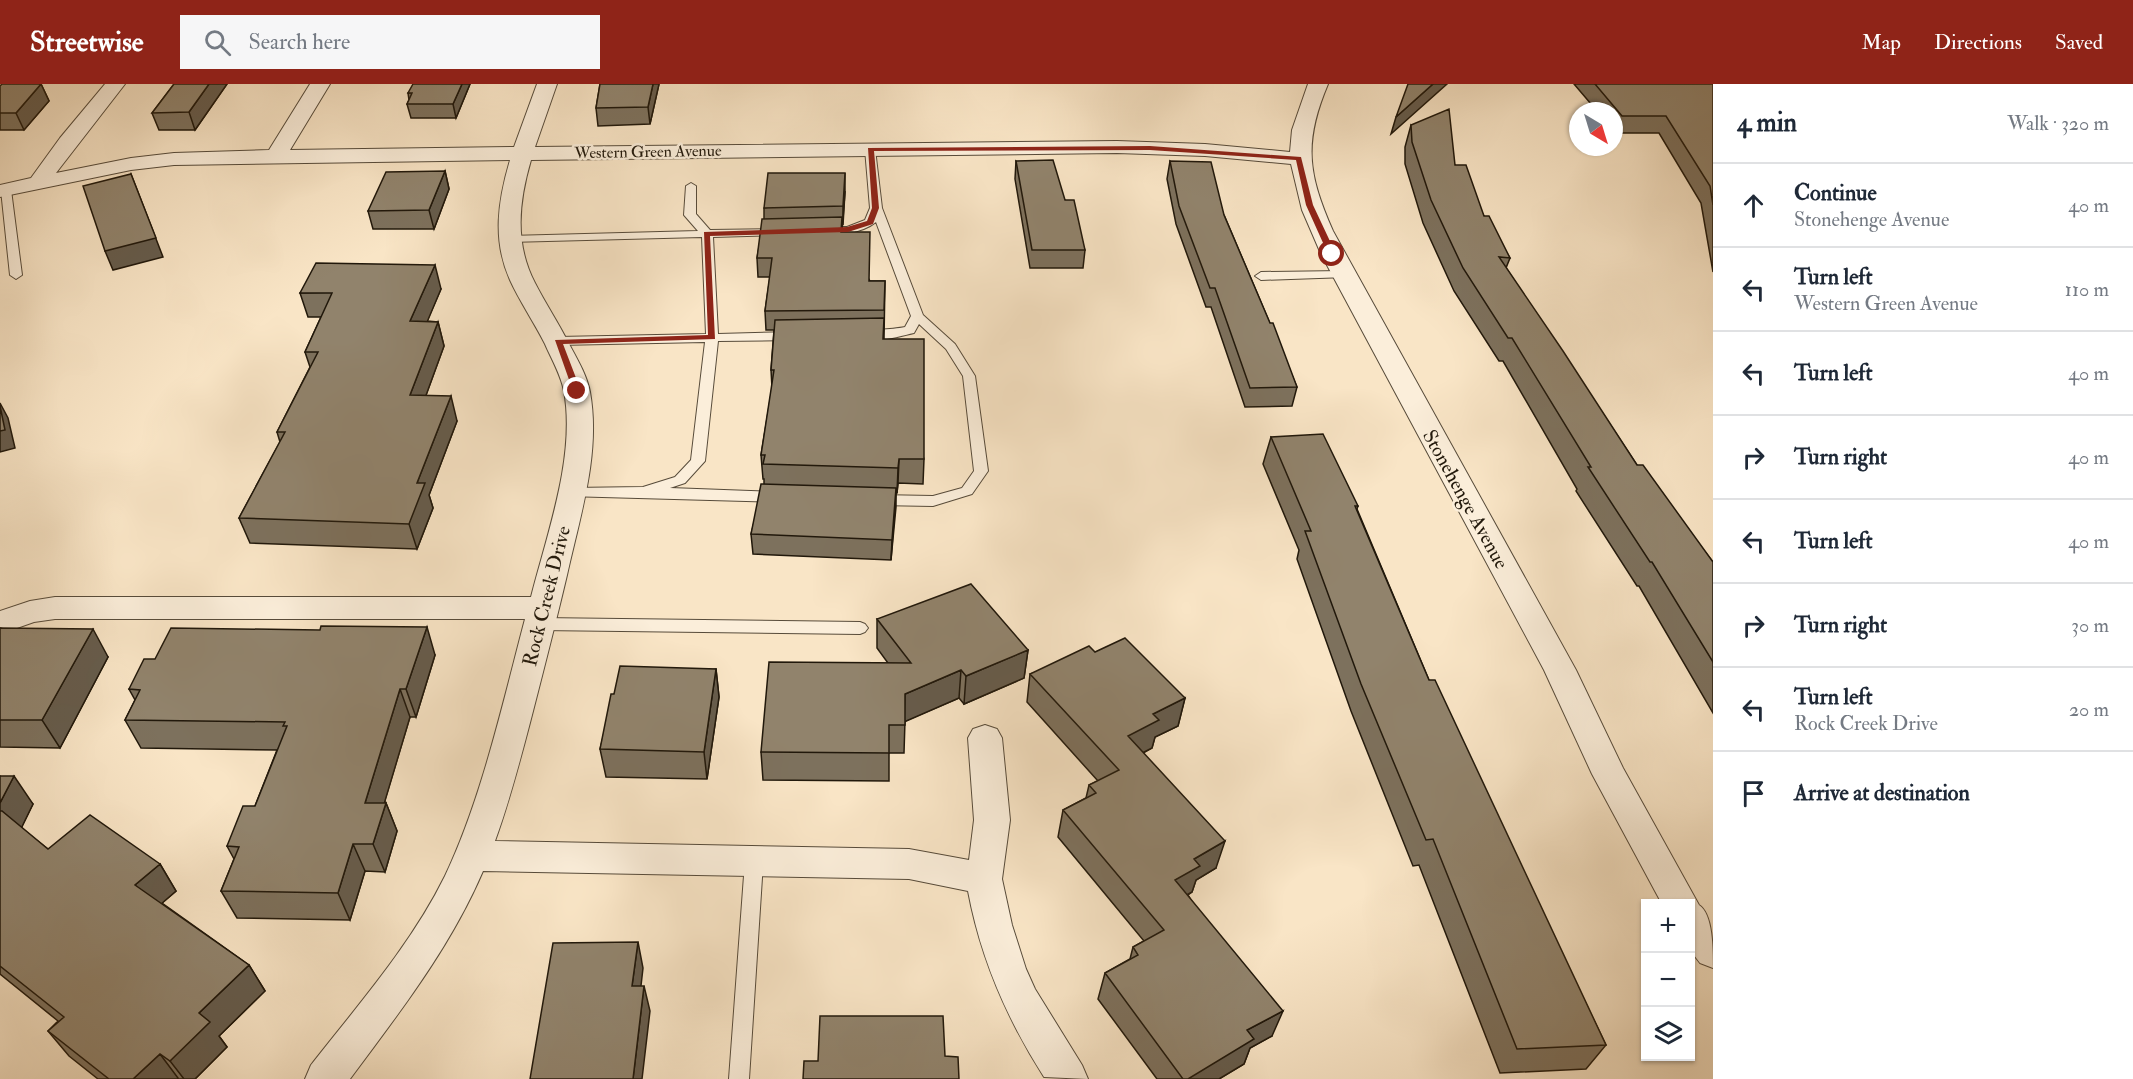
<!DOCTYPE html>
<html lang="en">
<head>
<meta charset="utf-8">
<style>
	:root { --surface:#fff; --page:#f6f6f7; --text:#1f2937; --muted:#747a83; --line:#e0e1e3; --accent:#8f2418 }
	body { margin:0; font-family:"IM FELL Double Pica",serif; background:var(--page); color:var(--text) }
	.controls { position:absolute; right:18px; bottom:18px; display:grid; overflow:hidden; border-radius:0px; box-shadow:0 2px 4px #0004 }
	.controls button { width:54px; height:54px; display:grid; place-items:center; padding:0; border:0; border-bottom:2px solid var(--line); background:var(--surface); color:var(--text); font:30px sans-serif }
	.compass { position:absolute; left:1569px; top:18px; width:54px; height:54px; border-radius:50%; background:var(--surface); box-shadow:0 2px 4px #0004; rotate:142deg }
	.stop { position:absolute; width:18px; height:18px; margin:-14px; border:4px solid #8f2418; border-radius:50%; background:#fff }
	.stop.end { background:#8f2418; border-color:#fff; box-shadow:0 2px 6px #0008 }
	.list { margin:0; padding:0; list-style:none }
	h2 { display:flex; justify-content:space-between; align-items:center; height:78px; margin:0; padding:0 24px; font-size:26px }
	h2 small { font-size:20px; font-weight:400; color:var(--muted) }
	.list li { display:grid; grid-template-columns:39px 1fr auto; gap:18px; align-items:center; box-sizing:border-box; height:84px; padding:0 24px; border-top:2px solid var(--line) }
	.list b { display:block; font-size:22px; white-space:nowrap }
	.list p { margin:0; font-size:20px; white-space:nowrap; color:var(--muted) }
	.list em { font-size:20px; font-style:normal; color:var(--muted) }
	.icon { flex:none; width:33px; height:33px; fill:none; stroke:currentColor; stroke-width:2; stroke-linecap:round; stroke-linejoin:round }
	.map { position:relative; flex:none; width:1713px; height:995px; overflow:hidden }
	header { display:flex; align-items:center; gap:36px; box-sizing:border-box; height:84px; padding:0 30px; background:var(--accent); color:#fff }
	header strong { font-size:28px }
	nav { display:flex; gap:33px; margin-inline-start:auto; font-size:21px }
	.search { width:420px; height:54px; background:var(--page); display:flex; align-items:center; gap:15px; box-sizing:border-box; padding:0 21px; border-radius:0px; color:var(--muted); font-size:22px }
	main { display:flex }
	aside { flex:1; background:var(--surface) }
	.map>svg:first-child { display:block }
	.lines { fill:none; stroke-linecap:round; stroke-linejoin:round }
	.service-casing { stroke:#574b3a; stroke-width:2 }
	.minor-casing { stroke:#574b3a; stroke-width:2 }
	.service { fill:#fbeeda; fill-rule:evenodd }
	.minor { fill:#fbeeda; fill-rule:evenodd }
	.wall { fill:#7d715d; stroke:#21180b; stroke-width:1.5 }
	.shaded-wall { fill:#665c4c; stroke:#21180b; stroke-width:1.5 }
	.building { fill:#91836c; stroke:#21180b; stroke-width:1.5 }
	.route { fill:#8f2418 }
	.labels { text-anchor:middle; stroke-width:5; stroke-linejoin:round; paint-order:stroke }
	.far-street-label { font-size:16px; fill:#21180b; stroke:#fbeeda }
	.street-label { font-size:20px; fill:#21180b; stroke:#fbeeda }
</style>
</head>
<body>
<header>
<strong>Streetwise</strong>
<div class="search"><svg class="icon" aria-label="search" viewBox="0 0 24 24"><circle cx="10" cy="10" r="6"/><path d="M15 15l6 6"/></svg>Search here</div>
<nav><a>Map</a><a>Directions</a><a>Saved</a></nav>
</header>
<main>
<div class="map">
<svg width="1713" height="995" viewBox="0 0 1713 995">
	<rect width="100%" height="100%" fill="#f9e5c6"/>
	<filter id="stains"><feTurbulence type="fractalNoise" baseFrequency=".00333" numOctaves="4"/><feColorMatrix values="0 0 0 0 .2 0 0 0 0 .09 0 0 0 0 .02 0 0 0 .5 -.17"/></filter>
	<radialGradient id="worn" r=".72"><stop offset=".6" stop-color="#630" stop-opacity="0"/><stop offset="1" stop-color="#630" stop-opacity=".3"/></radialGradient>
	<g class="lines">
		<!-- service casing -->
		<g class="service-casing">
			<path id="service" d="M 870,62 L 875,65 L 882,124 L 923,231 L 955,260 L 975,292 L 988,387 L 972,410 L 933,422 L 877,421 L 870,416 L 877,411 L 933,412 L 962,404 L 974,387 L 963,292 L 946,265 L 919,240 L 914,249 C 900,252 870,262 858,251 C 865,245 893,246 905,243 L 911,232 L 876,138 C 864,148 831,156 818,146 L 824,143 L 847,143 L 865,136 L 870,124 L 865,65 Z
				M 691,99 L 696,102 L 696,130 L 710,146 L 779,145 L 785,148 L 779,151 L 713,153 L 718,250 L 792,248 L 798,252 L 792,256 L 718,257 L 705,377 L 685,399 L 670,404 L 779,408 L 786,413 L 779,418 L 566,412 L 564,409 L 566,406 L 571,404 L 643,403 L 675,393 L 691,376 L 705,258 L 558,261 L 552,257 L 558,253 L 706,250 L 702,153 L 509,158 L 503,155 L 509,152 L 698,147 L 684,131 L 686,102 Z
				M 6,103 L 11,106 L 22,191 L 16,195 L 10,191 L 1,106 Z
				M 1343,187 L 1347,189 L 1347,193 L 1261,196 L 1255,192 L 1261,188 Z
				M 540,534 L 860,538 L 865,540 L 868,544 L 865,548 L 860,550 L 540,546 L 535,544 L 532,540 L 535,536 Z
				M 754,770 L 760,773 L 763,778 L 749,995 L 729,995 L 745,778 L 748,773 Z"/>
		</g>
		<!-- minor casing -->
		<g class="minor-casing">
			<path id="minor" d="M 105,0 L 125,0 L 56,89 L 131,74 L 174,69 L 269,66 L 310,0 L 330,0 L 290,66 L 514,63 L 537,0 L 557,0 L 535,63 L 1117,57 L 1205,60 L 1290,68 L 1292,46 L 1308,0 L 1328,0 C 1303,59 1308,90 1333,147 L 1576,586 L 1623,684 L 1699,821 C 1713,830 1713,865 1713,884 L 1700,879 L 1690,866 L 1690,820 L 1662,820 L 1592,690 L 1544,586 L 1321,170 L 1302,126 L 1291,80 L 1205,72 L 1117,69 L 531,76 C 519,117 514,159 535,199 C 545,219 558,238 568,258 C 576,273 587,291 590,308 C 601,369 580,432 567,491 C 556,538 544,584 532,631 C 521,673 510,716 495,757 L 909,765 L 969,776 L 974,736 L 968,654 L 973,645 L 985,641 L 997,645 L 1002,654 L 1010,736 L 1002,795 L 1012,841 L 1026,885 L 1035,905 L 1082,981 L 1088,995 L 1044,993 C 1007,935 981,876 968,807 L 909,795 L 483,787 C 450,864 399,929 350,995 L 305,995 L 311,981 C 358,921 411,861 445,792 C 482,714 503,618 525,535 L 55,535 L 34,538 L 0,550 L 0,527 L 30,517 L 55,513 L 531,513 C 547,450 576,372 564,307 C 561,291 551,274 545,260 C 534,238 520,218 510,196 C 492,156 498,117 510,76 L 174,81 L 131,86 L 0,113 L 0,101 L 31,94 L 60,54 Z"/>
		</g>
		<!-- service -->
		<use href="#service" class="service"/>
		<!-- minor -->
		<use href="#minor" class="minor"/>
	</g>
	<!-- wall -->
	<path class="wall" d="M 41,0 L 49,17 L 24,46 L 0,46 L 0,2 Z
		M 174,0 L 227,0 L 195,46 L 159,46 L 152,29 Z
		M 470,0 L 456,34 L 411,34 L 407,20 L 409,16 L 408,9 Z
		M 600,0 L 659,0 L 650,40 L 598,42 L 596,24 Z
		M 1574,0 L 1713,0 L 1713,188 L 1701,119 L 1659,49 L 1615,49 L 1614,48 L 1614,27 L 1597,27 Z
		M 1411,41 L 1455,81 L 1484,132 L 1510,174 L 1506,184 L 1637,381 L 1713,478 L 1713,629 L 1639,502 L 1637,502 L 1576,407 L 1577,405 L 1503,277 L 1499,277 L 1454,207 L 1423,139 L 1405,80 L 1405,63 Z
		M 1016,77 L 1065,116 L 1085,166 L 1083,184 L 1030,184 L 1015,95 Z
		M 1170,77 L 1224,131 L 1297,303 L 1292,322 L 1245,323 L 1211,223 L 1206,223 L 1176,140 L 1167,95 Z
		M 445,87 L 449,105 L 434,145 L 373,145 L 368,127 Z
		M 845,108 L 842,148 L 870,197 L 885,197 L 884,255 L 924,375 L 923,400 L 898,399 L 897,409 L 896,409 L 891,476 L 753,470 L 751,450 L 764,400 L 764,395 L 763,395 L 761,371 L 772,304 L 771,286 L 774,246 L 766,246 L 765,227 L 770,193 L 758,193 L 757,174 L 764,135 L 764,124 Z
		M 441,205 L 427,237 L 438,238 L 444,262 L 426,311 L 457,337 L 429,411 L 433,424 L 417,465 L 250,459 L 239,434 L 280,358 L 277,348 L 310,283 L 305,268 L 321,233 L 308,233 L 300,209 Z
		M 1271,353 L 1358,422 L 1357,425 L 1429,596 L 1606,961 L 1586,985 L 1500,989 L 1419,781 L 1413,782 L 1351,627 L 1297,475 L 1299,466 L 1263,380 Z
		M 877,535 L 1028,566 L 1024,594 L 964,620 L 959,614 L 905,637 L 904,669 L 889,669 L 889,697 L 763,696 L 761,668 L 888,579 L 877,564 Z
		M 0,544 L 108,573 L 60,664 L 0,663 Z
		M 1095,568 L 1185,614 L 1178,642 L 1155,653 L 1152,664 L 1143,669 L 1216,784 L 1196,796 L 1192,808 L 1188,811 L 1272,952 L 1250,964 L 1244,980 L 1219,995 L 1157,995 L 1098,915 L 1105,889 L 1130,875 L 1133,863 L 1144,857 L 1058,753 L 1063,726 L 1086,714 L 1089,701 L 1098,697 L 1027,618 L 1030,590 Z
		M 435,571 L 416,633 L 410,633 L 384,719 L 386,719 L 397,747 L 385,788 L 365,787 L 350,836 L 237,834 L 221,807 L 234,775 L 227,762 L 255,722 L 277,666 L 141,664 L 125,636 L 135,616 L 129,605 Z
		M 716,585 L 719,613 L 707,695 L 606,693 L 600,665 L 614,610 Z
		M 0,692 L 33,720 L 21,744 L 48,765 L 160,780 L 176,807 L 162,819 L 249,881 L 265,907 L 219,952 L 227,963 L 195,995 L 98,995 L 69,972 L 48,947 L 58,937 L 0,890 Z"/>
	<!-- shaded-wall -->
	<path class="shaded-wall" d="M 41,0 L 49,17 L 24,46 L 16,29 Z
		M 209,0 L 227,0 L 195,46 L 189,28 Z
		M 462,0 L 470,0 L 456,34 L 453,20 Z
		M 653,0 L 659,0 L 650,40 L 648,23 Z
		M 1433,0 L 1447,0 L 1391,50 L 1396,33 Z
		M 445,87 L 449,105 L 434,145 L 429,126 Z
		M 845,89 L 845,108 L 843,141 L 843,122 Z
		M 131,90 L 163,173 L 113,186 L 105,167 Z
		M 435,181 L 441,205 L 417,262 L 410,237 Z
		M 438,238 L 444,262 L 417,336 L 410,311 Z
		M 451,312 L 457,337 L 429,411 L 433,424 L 417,465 L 409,440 L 417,399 Z
		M 0,319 L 8,334 L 15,364 L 0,368 Z
		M 899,375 L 898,399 L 897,409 L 898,384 Z
		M 896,404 L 896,423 L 891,476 L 892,456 Z
		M 427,543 L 435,571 L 416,633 L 406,605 Z
		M 93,545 L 108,573 L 60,664 L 42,636 Z
		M 1028,566 L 1024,594 L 964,620 L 966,592 Z
		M 716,585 L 719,613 L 707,695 L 704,668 Z
		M 961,586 L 959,614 L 904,638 L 905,610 Z
		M 400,605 L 410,633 L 376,747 L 365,719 Z
		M 1185,614 L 1178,642 L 1155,653 L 1152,664 L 1121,680 L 1128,652 L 1153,630 Z
		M 14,692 L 33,720 L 16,755 L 0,733 L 0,719 Z
		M 386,719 L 397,747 L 385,788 L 373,760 Z
		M 1225,757 L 1216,784 L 1196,796 L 1192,808 L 1167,822 L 1175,796 L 1194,775 Z
		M 353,760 L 365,787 L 350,836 L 338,809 Z
		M 160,780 L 176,807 L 153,827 L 135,801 Z
		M 638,858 L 643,884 L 638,928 L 632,902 Z
		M 249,881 L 265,907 L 219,952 L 227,963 L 195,995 L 184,995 L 170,977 L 199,929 Z
		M 644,902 L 650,927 L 642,995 L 633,995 Z
		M 1283,927 L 1272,952 L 1250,964 L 1244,980 L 1219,995 L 1188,995 L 1247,946 Z
		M 160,970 L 178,994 L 178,995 L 133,995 Z"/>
	<!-- building -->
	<path class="building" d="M 2,0 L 41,0 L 16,29 L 0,29 L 0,2 Z
		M 174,0 L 209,0 L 189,28 L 152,29 Z
		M 413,0 L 462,0 L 453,20 L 407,20 L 412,9 L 408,9 Z
		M 600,0 L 653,0 L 648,23 L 596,24 Z
		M 1408,0 L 1433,0 L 1396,33 Z
		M 1595,0 L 1713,0 L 1713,121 L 1710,102 L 1666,32 L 1622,32 Z
		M 1449,25 L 1455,81 L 1466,81 L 1484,132 L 1489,132 L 1510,174 L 1499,173 L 1563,267 L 1637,381 L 1643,381 L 1713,478 L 1713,578 L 1652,478 L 1650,478 L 1588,383 L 1591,383 L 1512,254 L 1508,254 L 1463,184 L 1431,116 L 1412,58 L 1411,41 Z
		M 1053,76 L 1065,116 L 1074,116 L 1085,166 L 1032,166 L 1016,77 Z
		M 1170,77 L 1211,78 L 1224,131 L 1270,239 L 1273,239 L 1297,303 L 1250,304 L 1215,204 L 1210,204 L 1179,122 Z
		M 445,87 L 429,126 L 368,127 L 386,88 Z
		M 768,89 L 845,89 L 843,122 L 764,124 Z
		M 131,90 L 156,154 L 105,167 L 83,102 Z
		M 842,133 L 841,148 L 870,148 L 869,197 L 885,197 L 884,226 L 765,227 L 772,174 L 757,174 L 762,135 Z
		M 316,179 L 435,181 L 410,237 L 438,238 L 410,311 L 451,312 L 417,399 L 425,399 L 409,440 L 239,434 L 285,348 L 277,348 L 318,268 L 305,268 L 332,209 L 300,209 Z
		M 884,234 L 883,255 L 924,255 L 924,375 L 899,375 L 898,384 L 763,380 L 765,371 L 761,371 L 774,286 L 771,286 L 775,236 Z
		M 0,322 L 5,346 L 0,347 Z
		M 1323,350 L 1358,422 L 1355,422 L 1429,596 L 1435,596 L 1606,961 L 1517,965 L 1433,755 L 1426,756 L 1361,600 L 1305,447 L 1311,447 L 1271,353 Z
		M 761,400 L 896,404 L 892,456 L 751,450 Z
		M 971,500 L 1028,566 L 966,592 L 961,586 L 905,610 L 905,641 L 889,641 L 889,669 L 761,668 L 769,578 L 911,579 L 877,535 Z
		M 321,542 L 427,543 L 406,605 L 400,605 L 365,719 L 386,719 L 373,760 L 353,760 L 338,809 L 221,807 L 239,763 L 227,762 L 243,722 L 255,722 L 287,642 L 283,642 L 285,638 L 125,636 L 140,606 L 129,605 L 144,575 L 155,575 L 171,544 L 320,546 Z
		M 0,544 L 93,545 L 42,636 L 0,636 Z
		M 1125,554 L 1185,614 L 1153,630 L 1159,636 L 1128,652 L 1225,757 L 1194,775 L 1200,782 L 1175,796 L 1283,927 L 1247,946 L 1254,955 L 1188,995 L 1183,995 L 1105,889 L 1138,871 L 1133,863 L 1164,846 L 1063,726 L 1096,709 L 1089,701 L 1119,686 L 1030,590 L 1089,562 L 1095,568 Z
		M 620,582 L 716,585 L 704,668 L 600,665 L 611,610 L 614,610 Z
		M 0,692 L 14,692 L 0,719 Z
		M 0,727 L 2,727 L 48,765 L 90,731 L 160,780 L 135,801 L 249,881 L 199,929 L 210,938 L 170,977 L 160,970 L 133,995 L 109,995 L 48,947 L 64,933 L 0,882 Z
		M 638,858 L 632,902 L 644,902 L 633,995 L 530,995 L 553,859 Z
		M 820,932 L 943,932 L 945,972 L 958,973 L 959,995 L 803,995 L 804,977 L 818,977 Z"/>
	<!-- route -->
	<path class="route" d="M 1150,62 L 1301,73 L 1313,121 L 1336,170 L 1332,172 L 1328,170 L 1306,121 L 1296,76 L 1150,66 L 874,67 L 879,124 L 873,140 L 848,148 L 710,152 L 715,255 L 563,260 L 581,307 L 577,309 L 573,307 L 555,256 L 708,251 L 704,148 L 847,143 L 867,137 L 872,124 L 868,64 Z"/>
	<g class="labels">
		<!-- far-street labels -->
		<g class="far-street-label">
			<text transform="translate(648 67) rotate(-1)" y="6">Western Green Avenue</text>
		</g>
		<!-- street labels -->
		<g class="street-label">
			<text transform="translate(1466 415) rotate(61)" y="7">Stonehenge Avenue</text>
			<text transform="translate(546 512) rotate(-76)" y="7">Rock Creek Drive</text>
		</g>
	</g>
	<rect width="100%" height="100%" filter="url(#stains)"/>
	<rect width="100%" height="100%" fill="url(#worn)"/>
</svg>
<div class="controls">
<button>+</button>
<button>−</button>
<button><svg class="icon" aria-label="layers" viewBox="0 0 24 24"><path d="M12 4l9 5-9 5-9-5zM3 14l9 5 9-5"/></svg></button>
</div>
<svg class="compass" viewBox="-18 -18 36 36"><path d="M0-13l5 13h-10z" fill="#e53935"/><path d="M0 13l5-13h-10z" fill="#747a83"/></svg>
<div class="stop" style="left:1332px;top:170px"></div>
<div class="stop end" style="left:577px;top:307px"></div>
</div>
<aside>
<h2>4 min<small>Walk · 320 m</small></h2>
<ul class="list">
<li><svg class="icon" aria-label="ahead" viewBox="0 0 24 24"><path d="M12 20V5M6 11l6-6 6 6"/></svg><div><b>Continue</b><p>Stonehenge Avenue</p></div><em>40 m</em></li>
<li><svg class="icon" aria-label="left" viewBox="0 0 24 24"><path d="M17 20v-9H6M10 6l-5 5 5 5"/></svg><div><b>Turn left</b><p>Western Green Avenue</p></div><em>110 m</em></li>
<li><svg class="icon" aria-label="left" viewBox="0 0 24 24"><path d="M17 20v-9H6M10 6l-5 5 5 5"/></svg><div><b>Turn left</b></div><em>40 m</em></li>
<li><svg class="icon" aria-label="right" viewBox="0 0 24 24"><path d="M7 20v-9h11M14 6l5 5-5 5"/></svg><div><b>Turn right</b></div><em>40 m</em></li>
<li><svg class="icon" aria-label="left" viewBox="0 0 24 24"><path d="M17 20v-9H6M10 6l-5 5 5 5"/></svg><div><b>Turn left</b></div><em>40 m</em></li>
<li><svg class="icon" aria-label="right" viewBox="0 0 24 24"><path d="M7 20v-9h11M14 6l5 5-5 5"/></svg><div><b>Turn right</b></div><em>30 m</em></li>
<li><svg class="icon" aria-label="left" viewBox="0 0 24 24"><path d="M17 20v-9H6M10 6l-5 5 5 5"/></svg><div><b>Turn left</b><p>Rock Creek Drive</p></div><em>20 m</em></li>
<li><svg class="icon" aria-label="arrive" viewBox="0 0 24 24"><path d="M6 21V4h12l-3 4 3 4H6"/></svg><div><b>Arrive at destination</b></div></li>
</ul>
</aside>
</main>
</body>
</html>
